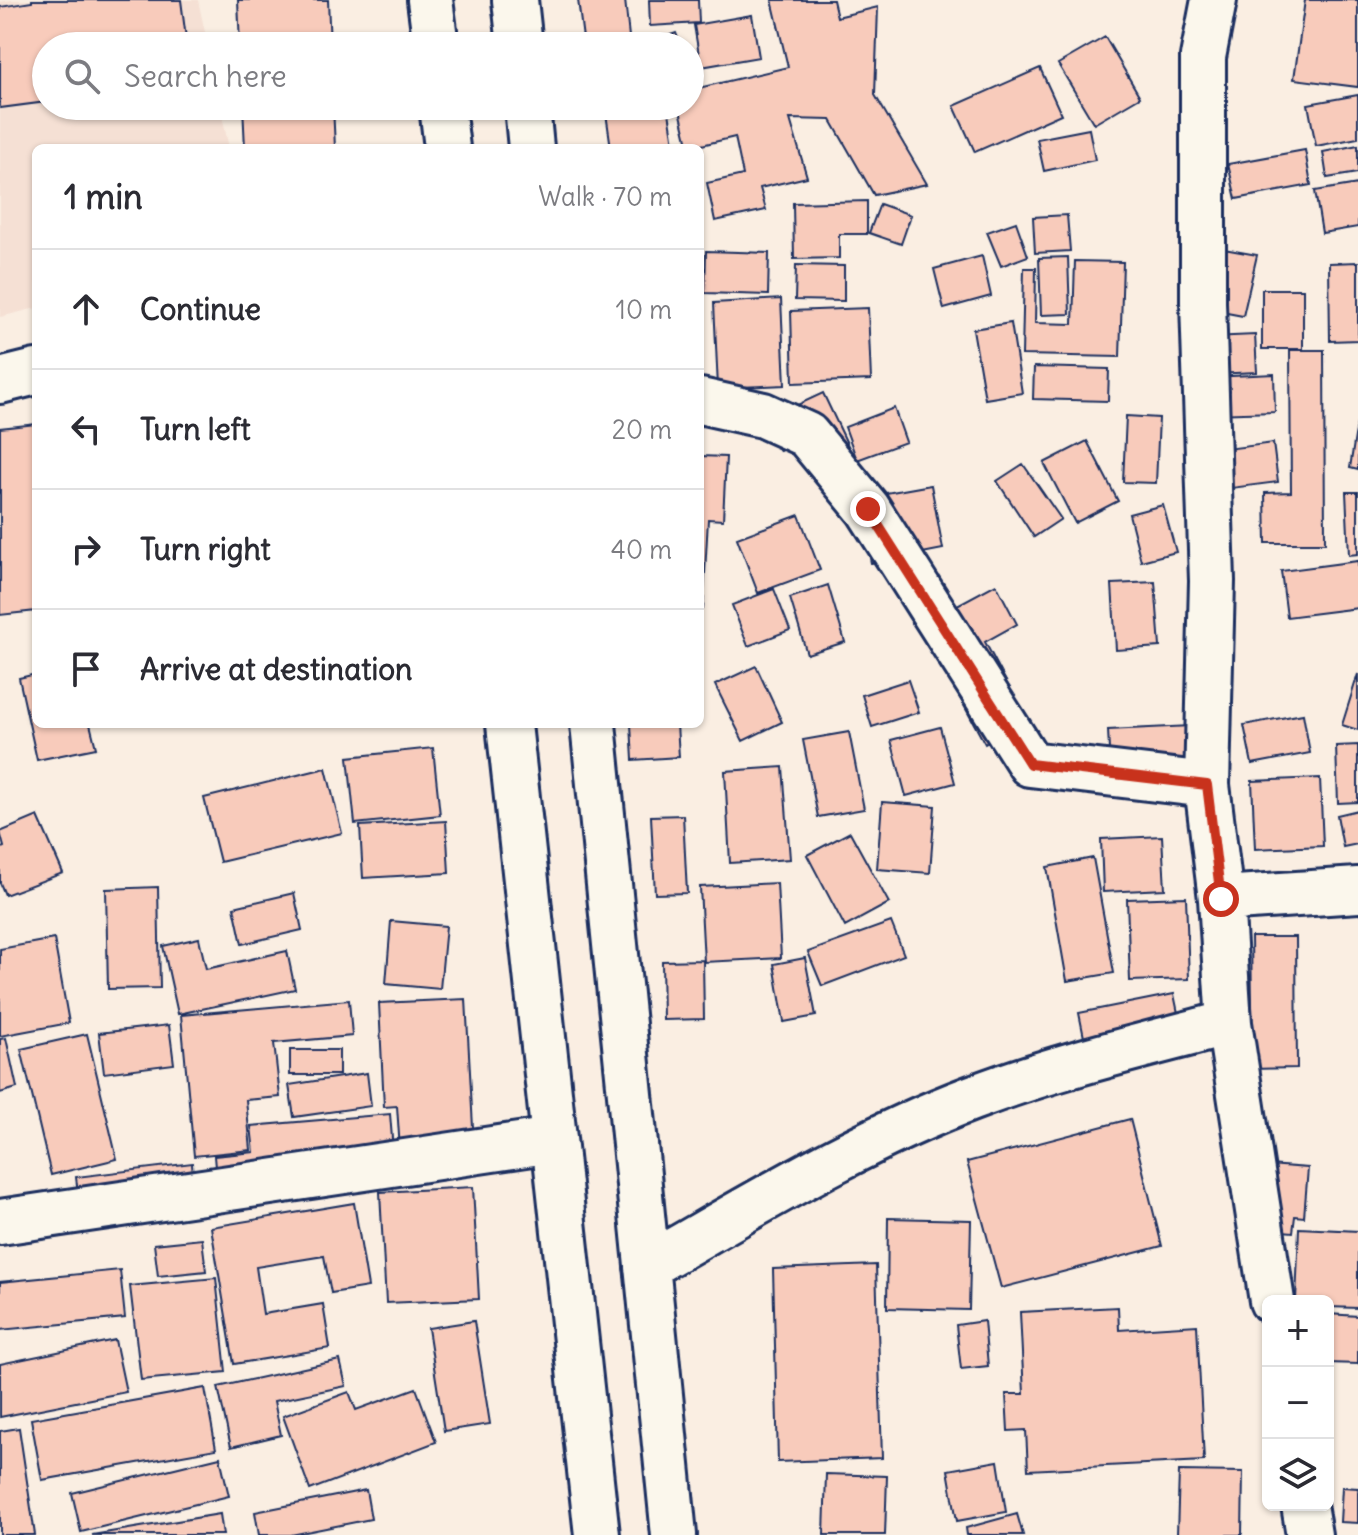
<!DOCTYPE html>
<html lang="en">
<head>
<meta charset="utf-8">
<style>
	:root { --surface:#fff; --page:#f2f2f3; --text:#2b2b33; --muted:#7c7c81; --line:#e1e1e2 }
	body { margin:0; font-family:Delius,sans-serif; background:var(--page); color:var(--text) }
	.controls { position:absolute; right:24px; bottom:24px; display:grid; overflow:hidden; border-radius:12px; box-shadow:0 2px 6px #0004 }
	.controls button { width:72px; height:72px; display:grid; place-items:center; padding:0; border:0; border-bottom:2px solid var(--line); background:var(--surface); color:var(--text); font:40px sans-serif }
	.stop { position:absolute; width:24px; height:24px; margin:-18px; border:6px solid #c8321e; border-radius:50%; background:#fff }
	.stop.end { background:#c8321e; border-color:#fff; box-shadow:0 2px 8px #0008 }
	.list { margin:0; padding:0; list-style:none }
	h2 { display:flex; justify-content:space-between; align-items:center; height:104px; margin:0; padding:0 32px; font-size:34px }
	h2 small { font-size:26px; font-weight:400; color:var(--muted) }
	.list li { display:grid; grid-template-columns:52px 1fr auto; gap:24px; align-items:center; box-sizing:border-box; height:120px; padding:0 32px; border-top:2px solid var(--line) }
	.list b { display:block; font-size:30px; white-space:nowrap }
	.list em { font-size:26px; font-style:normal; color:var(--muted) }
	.icon { flex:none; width:44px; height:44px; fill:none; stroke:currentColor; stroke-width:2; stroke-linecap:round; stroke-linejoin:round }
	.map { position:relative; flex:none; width:1358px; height:1535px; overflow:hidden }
	.search { position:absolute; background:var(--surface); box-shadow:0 2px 6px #0004; left:32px; top:32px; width:672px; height:88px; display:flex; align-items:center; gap:20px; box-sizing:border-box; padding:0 28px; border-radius:44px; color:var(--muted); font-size:30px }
	.panel { position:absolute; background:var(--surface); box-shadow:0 2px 6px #0004; left:32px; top:144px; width:672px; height:584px; border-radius:12px }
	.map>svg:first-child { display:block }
	.built { fill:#f5e0d4 }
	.building { fill:#f8cbbb; stroke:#1b2f5e; stroke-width:2 }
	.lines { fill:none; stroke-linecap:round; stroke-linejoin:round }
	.minor-casing { stroke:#1b2f5e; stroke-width:50 }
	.tertiary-casing { stroke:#1b2f5e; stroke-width:50 }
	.minor { stroke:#fbf7ec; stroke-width:44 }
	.tertiary { stroke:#fbf7ec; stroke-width:44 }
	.route { stroke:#c8321e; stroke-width:10 }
</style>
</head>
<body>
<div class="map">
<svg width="1358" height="1535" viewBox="0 0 1358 1535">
	<rect width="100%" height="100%" fill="#faeee2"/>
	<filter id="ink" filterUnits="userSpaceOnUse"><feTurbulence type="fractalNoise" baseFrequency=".0125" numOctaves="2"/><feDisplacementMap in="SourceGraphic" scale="16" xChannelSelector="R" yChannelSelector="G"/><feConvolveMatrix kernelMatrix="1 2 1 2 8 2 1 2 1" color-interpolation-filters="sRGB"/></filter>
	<g filter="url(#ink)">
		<!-- built -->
		<path class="built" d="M 12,0 L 198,0 L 208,46 L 46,46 L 46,106 L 220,106 L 229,148 L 36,148 L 36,308 L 0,317 L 0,2 Z"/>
		<!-- building -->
		<path class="building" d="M 32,0 L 181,0 L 187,46 L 46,46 L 46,102 L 0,108 L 0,7 L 32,2 Z
			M 238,0 L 328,0 L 330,46 L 240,46 Z
			M 578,0 L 625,0 L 630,46 L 584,46 Z
			M 649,0 L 698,0 L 699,23 L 650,26 Z
			M 772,0 L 833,0 L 837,17 L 878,7 L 875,95 L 927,184 L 874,195 L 831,120 L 790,119 L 807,177 L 760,188 L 766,210 L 715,221 L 707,183 L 743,175 L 735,137 L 689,148 L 679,106 L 690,106 L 690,90 L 788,67 Z
			M 1305,0 L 1358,0 L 1358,87 L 1294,79 Z
			M 752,15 L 759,57 L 701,67 L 694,25 Z
			M 676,33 L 681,46 L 640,46 Z
			M 1105,37 L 1140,97 L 1094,124 L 1058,64 Z
			M 1040,68 L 1061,114 L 975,152 L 954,106 Z
			M 1358,95 L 1358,138 L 1316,146 L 1308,104 Z
			M 243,106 L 333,106 L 335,148 L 245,148 Z
			M 655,106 L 668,106 L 674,143 L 639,148 L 611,148 L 606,113 Z
			M 1089,129 L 1095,160 L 1044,171 L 1037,139 Z
			M 1358,145 L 1358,173 L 1327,178 L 1323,152 Z
			M 1305,150 L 1311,185 L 1236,199 L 1228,164 Z
			M 1358,184 L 1358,227 L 1322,233 L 1315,191 Z
			M 867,201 L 867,234 L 839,234 L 839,258 L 794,259 L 793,203 Z
			M 880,204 L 911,215 L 901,244 L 869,233 Z
			M 1067,215 L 1070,251 L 1035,253 L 1033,217 Z
			M 1016,222 L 1028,256 L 1001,266 L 987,232 Z
			M 1224,249 L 1257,255 L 1243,316 L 1211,310 Z
			M 706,251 L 769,253 L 768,295 L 705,293 Z
			M 982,256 L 991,296 L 944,309 L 934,269 Z
			M 1068,257 L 1070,314 L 1041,315 L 1039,258 Z
			M 1075,261 L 1123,262 L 1120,357 L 1022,355 L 1024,268 L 1036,268 L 1035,323 L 1073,324 Z
			M 1358,262 L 1358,340 L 1330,341 L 1329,263 Z
			M 796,265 L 844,266 L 844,301 L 795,300 Z
			M 1262,289 L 1303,289 L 1303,349 L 1262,349 Z
			M 781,299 L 785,385 L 718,388 L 714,303 Z
			M 868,308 L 871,380 L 793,383 L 791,311 Z
			M 1011,323 L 1022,393 L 985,399 L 973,329 Z
			M 1255,335 L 1257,372 L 1213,374 L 1211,337 Z
			M 1290,350 L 1324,350 L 1325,543 L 1266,543 L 1265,493 L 1291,492 Z
			M 1034,367 L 1109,369 L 1108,401 L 1033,399 Z
			M 1274,374 L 1275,412 L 1212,414 L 1211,377 Z
			M 823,393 L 852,454 L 820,468 L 807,439 L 780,451 L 765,420 Z
			M 894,408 L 906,442 L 857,460 L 845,427 Z
			M 1126,416 L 1159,418 L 1156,483 L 1123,482 Z
			M 1358,417 L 1358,470 L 1350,468 Z
			M 36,424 L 36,611 L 0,615 L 0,428 Z
			M 1087,441 L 1118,501 L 1075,523 L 1044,463 Z
			M 1273,443 L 1278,482 L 1224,489 L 1218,450 Z
			M 700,456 L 726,457 L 723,520 L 708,519 L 703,609 L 700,609 Z
			M 1023,464 L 1061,519 L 1034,537 L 997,481 Z
			M 931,485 L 943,549 L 871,563 L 858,498 Z
			M 1346,492 L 1358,492 L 1358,554 L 1349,555 Z
			M 1163,505 L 1176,552 L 1141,561 L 1129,514 Z
			M 799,515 L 820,570 L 758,593 L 737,538 Z
			M 1358,561 L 1358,608 L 1287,617 L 1281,571 Z
			M 1155,582 L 1160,647 L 1116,650 L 1112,584 Z
			M 996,584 L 1017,624 L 985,642 L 1027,721 L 985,744 L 920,625 Z
			M 828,585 L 845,642 L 807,654 L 790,598 Z
			M 774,589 L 790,630 L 748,646 L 732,605 Z
			M 756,666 L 782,722 L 743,741 L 715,685 Z
			M 36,674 L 36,724 L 90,724 L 96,748 L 37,760 L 19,678 Z
			M 1358,674 L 1358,730 L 1342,725 Z
			M 908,680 L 919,712 L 872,727 L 862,695 Z
			M 1303,714 L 1310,753 L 1252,764 L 1244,725 Z
			M 631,724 L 677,724 L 679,757 L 633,760 Z
			M 1191,726 L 1194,786 L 1111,790 L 1108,730 Z
			M 940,727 L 955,783 L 906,796 L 891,740 Z
			M 849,732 L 864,809 L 818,817 L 803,740 Z
			M 1358,745 L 1358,802 L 1338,803 L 1336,746 Z
			M 433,748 L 440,815 L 355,824 L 348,757 Z
			M 783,767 L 790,859 L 730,863 L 725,771 Z
			M 326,768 L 342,833 L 220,862 L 204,798 Z
			M 1320,778 L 1323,846 L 1255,849 L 1252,781 Z
			M 882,802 L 935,806 L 930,873 L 877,869 Z
			M 1358,810 L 1358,844 L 1343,847 L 1337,815 Z
			M 683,815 L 687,893 L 655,894 L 651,816 Z
			M 38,816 L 63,873 L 5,895 L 0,883 L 0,849 L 4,847 L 0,832 Z
			M 446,821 L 449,873 L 363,878 L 360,826 Z
			M 850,832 L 889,903 L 845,927 L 807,855 Z
			M 1162,836 L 1165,889 L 1103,892 L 1101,839 Z
			M 1093,858 L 1114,973 L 1067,981 L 1047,867 Z
			M 777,883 L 781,958 L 704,962 L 700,887 Z
			M 158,887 L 160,988 L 108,989 L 106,889 Z
			M 294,893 L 302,930 L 242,944 L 234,907 Z
			M 1186,897 L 1189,979 L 1130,981 L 1127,899 Z
			M 391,921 L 446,926 L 440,989 L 386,984 Z
			M 891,922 L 904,955 L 822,986 L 808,952 Z
			M 1251,937 L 1296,937 L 1297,1068 L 1253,1069 Z
			M 199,938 L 206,969 L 287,951 L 295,989 L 178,1014 L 163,946 Z
			M 54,939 L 69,1023 L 0,1036 L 0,949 Z
			M 805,958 L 816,1016 L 784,1022 L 774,964 Z
			M 703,960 L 704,1019 L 663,1020 L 662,961 Z
			M 1174,994 L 1184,1042 L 1089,1062 L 1079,1013 Z
			M 466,999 L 474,1146 L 400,1150 L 397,1106 L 384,1107 L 379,1003 Z
			M 349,1000 L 352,1036 L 274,1043 L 280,1097 L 246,1100 L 251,1150 L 194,1156 L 181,1015 Z
			M 169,1025 L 174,1064 L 104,1073 L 99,1033 Z
			M 87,1034 L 117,1159 L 51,1175 L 21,1049 Z
			M 6,1038 L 17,1088 L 0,1093 L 0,1039 Z
			M 290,1050 L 339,1050 L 339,1075 L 290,1075 Z
			M 367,1073 L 371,1106 L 294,1117 L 289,1085 Z
			M 390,1114 L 394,1163 L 216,1179 L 214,1156 L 254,1152 L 251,1126 Z
			M 1130,1119 L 1162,1246 L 1001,1288 L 967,1162 Z
			M 192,1163 L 194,1187 L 79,1202 L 76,1177 Z
			M 1268,1165 L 1308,1168 L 1304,1217 L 1295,1216 L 1293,1232 L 1271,1230 Z
			M 473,1187 L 479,1299 L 386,1303 L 380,1192 Z
			M 354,1203 L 368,1287 L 331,1293 L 324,1256 L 256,1267 L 263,1314 L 323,1304 L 330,1348 L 234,1364 L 211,1227 Z
			M 888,1218 L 971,1220 L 969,1310 L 887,1308 Z
			M 1299,1228 L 1358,1231 L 1358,1308 L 1328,1307 L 1328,1301 L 1296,1301 Z
			M 202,1239 L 206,1271 L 158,1276 L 154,1244 Z
			M 876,1265 L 882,1458 L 778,1462 L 773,1269 Z
			M 120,1270 L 125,1318 L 0,1330 L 0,1282 Z
			M 216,1278 L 226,1372 L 141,1380 L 130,1286 Z
			M 1118,1307 L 1119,1330 L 1197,1325 L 1204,1461 L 1028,1470 L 1026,1430 L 1008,1431 L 1006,1394 L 1024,1394 L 1020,1312 Z
			M 1328,1314 L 1358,1316 L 1358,1364 L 1328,1363 Z
			M 474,1321 L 490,1424 L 444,1431 L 428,1328 Z
			M 984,1321 L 988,1366 L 961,1369 L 956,1325 Z
			M 115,1340 L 126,1392 L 0,1417 L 0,1364 Z
			M 340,1360 L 346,1386 L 274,1401 L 281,1435 L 231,1447 L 218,1387 Z
			M 205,1388 L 216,1449 L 42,1480 L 31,1419 Z
			M 416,1388 L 436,1442 L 310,1490 L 283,1416 L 349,1392 L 356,1410 Z
			M 19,1428 L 35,1535 L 0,1535 L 0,1431 Z
			M 220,1457 L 229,1496 L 81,1532 L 72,1493 Z
			M 998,1461 L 1006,1512 L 957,1521 L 948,1470 Z
			M 1179,1471 L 1243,1472 L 1242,1535 L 1177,1535 Z
			M 826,1474 L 887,1476 L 885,1535 L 824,1535 Z
			M 1342,1487 L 1358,1488 L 1358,1523 L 1340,1522 Z
			M 366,1490 L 371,1519 L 291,1535 L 259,1535 L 255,1512 Z
			M 220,1514 L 223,1535 L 92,1535 Z
			M 1017,1514 L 1023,1535 L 967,1535 L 966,1528 Z"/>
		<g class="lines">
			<!-- minor casing -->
			<g class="minor-casing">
				<path id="minor" d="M 1214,0 L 1203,57 L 1203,302 L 1212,581 L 1207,785 L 1221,899 L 1229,1023 L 1272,1301
					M 0,381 L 36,372
					M 700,401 L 763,415 L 807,435 L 868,509 L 1030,764 L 1207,785
					M 1221,899 L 1358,890
					M 0,1222 L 553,1140
					M 647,1266 C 753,1206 858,1141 972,1098 C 1056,1066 1143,1046 1229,1023
					M 1304,1505 L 1309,1535"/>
			</g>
			<!-- tertiary casing -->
			<g class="tertiary-casing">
				<path id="tertiary" d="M 430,0 L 436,46
					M 515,0 L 520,46
					M 442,106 L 447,148
					M 527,106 L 531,148
					M 509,724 L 597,1535
					M 593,724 L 674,1535"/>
			</g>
			<!-- minor -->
			<use href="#minor" class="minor"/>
			<!-- tertiary -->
			<use href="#tertiary" class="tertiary"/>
		</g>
	</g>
	<g class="lines" filter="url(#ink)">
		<!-- route -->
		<path class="route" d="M 868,509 L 1030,764 L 1207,785 L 1221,899"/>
	</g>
</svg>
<div class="controls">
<button>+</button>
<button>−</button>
<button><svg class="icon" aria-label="layers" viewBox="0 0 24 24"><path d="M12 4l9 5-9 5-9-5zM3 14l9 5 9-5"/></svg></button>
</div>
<div class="stop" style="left:1221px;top:899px"></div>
<div class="stop end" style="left:868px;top:509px"></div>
<div class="search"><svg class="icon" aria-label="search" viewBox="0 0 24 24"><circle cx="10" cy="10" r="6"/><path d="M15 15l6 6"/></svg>Search here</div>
<section class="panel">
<h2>1 min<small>Walk · 70 m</small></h2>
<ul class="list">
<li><svg class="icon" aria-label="ahead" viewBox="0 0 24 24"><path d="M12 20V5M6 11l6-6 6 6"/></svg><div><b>Continue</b></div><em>10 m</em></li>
<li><svg class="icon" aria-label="left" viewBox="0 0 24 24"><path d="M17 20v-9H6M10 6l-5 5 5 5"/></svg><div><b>Turn left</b></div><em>20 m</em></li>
<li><svg class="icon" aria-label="right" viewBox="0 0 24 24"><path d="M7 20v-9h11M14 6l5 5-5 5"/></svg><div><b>Turn right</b></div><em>40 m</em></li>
<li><svg class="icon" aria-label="arrive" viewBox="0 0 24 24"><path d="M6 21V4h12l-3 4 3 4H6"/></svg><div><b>Arrive at destination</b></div></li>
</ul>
</section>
</div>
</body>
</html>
